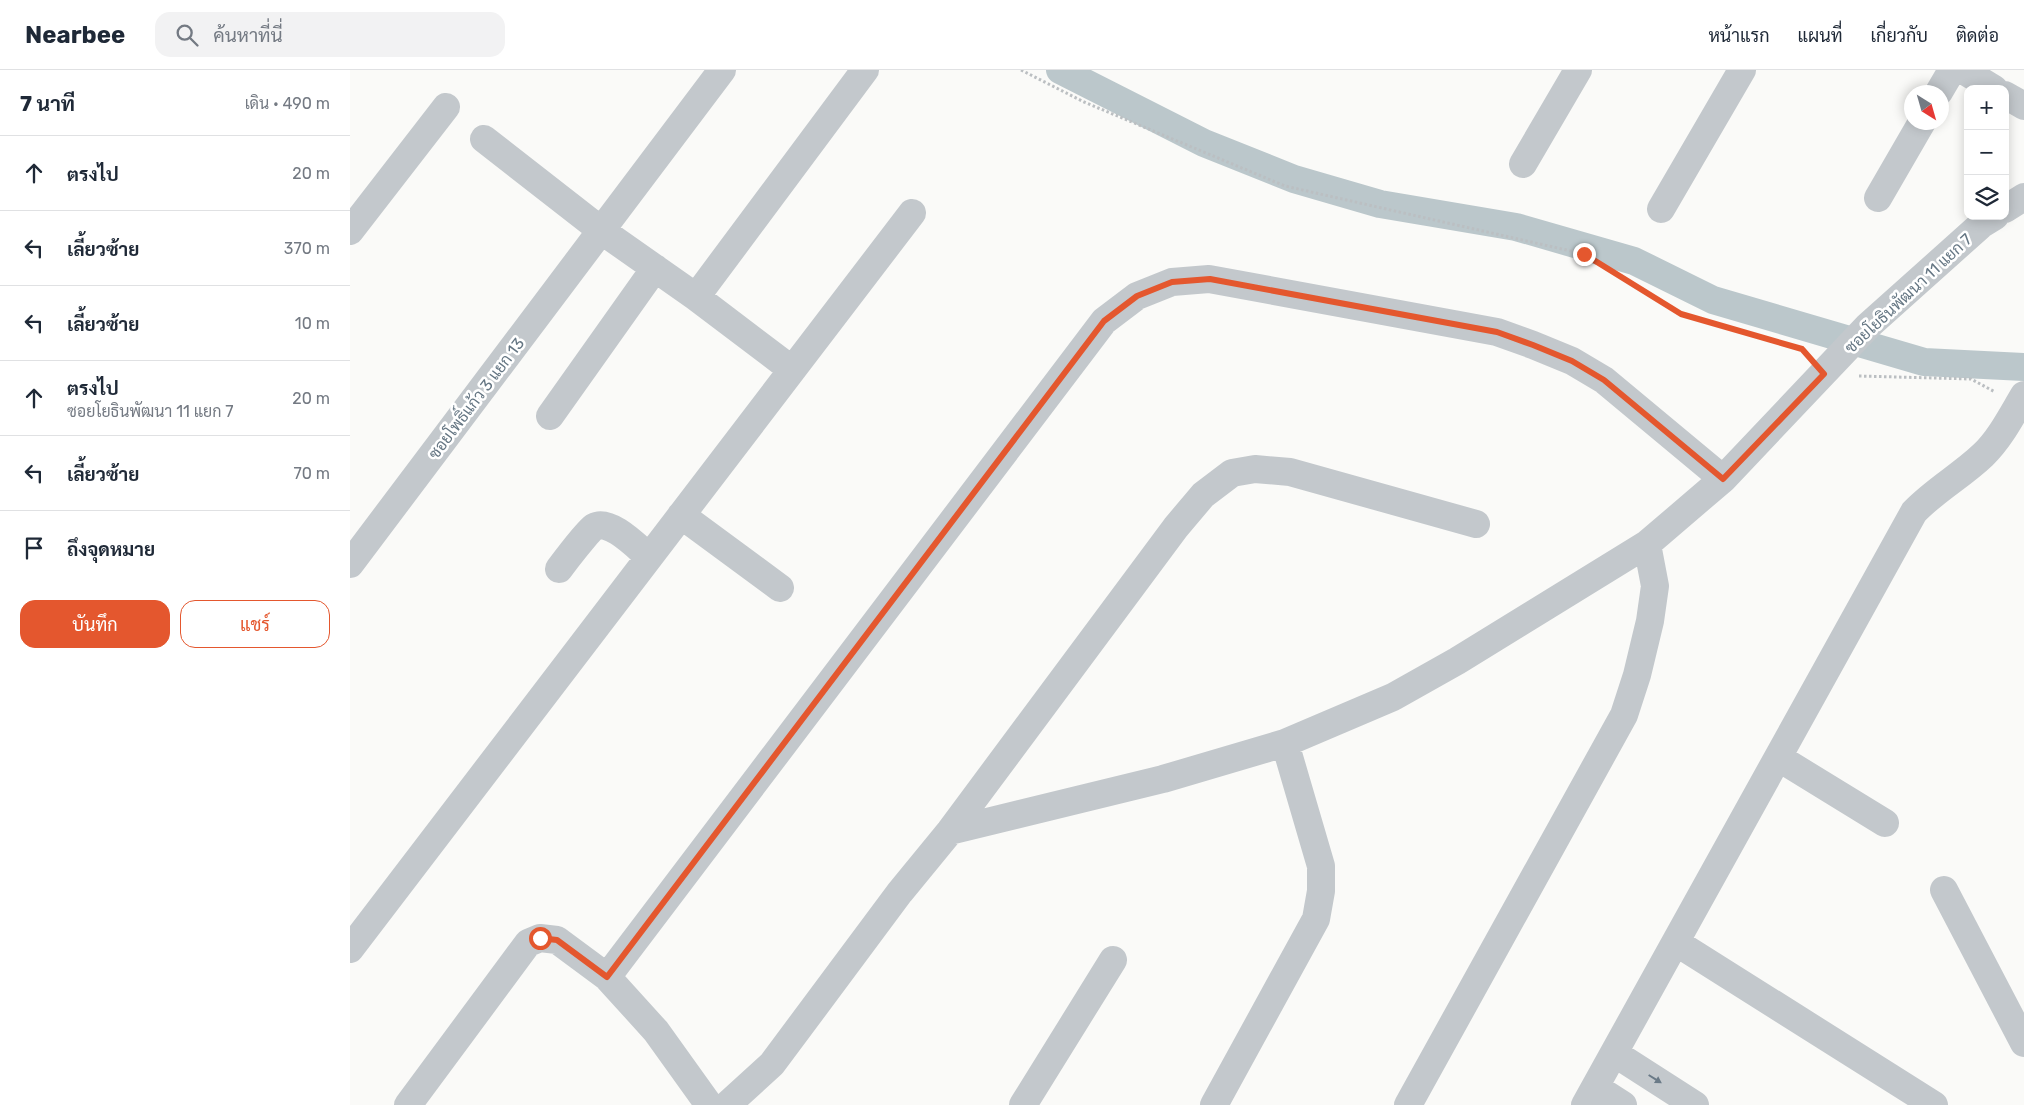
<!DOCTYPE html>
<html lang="th">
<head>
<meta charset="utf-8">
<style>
	:root { --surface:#fff; --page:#f2f2f3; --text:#1f2937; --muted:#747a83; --line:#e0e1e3; --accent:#e4572e }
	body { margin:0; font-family:Rubik,Sarabun,sans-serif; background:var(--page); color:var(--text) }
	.controls { position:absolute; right:15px; top:15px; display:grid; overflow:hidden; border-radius:10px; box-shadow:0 2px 12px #0003 }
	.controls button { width:45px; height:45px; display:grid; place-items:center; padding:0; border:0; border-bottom:1px solid var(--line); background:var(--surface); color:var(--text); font:25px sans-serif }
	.compass { position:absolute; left:1554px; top:15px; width:45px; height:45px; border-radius:50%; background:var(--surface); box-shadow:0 2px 12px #0003; rotate:143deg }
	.stop { position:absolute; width:15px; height:15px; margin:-11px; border:4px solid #e4572e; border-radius:50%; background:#fff }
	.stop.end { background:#e4572e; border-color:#fff; box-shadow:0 1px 5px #0008 }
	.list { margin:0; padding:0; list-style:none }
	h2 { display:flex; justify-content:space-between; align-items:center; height:65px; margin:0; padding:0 20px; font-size:21px }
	h2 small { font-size:16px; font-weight:400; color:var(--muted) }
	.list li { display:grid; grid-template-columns:32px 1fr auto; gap:15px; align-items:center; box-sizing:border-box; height:75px; padding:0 20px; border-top:1px solid var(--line) }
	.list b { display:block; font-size:19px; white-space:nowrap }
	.list p { margin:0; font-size:16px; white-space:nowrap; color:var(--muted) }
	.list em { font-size:16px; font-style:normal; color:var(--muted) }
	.actions { display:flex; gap:10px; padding:15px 20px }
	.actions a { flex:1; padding:11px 0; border:1px solid var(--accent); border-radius:15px; text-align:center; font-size:18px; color:var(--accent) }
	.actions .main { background:var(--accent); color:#fff }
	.icon { flex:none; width:28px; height:28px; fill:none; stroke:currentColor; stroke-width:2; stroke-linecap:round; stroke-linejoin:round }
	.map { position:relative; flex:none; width:1674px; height:1035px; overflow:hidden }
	header { display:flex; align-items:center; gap:30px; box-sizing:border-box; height:70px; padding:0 25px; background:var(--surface); border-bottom:1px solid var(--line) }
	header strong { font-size:24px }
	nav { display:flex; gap:28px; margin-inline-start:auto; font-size:18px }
	.search { width:350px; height:45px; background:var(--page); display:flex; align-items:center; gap:12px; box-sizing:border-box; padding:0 18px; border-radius:15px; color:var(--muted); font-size:19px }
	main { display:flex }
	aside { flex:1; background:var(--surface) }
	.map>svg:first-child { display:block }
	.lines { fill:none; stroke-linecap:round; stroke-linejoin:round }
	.canal { stroke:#bbc7cb; stroke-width:28 }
	.path { stroke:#bbbfc2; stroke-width:3; stroke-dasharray:2.5 2.5; stroke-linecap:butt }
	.minor { stroke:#c3c8cc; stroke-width:28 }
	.oneway { fill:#6a7a87 }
	.route { stroke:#e4572e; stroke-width:6 }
	.labels { text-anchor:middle; stroke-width:5; stroke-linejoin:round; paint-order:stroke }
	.street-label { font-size:16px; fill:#657683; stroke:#fff }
</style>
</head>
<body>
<header>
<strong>Nearbee</strong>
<div class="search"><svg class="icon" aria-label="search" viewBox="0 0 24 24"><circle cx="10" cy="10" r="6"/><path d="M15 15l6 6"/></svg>ค้นหาที่นี่</div>
<nav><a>หน้าแรก</a><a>แผนที่</a><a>เกี่ยวกับ</a><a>ติดต่อ</a></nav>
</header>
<main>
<aside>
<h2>7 นาที<small>เดิน · 490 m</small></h2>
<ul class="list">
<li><svg class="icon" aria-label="ahead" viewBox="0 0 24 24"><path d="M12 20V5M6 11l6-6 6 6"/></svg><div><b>ตรงไป</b></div><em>20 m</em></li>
<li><svg class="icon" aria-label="left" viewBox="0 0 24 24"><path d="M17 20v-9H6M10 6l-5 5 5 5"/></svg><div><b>เลี้ยวซ้าย</b></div><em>370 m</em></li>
<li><svg class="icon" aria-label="left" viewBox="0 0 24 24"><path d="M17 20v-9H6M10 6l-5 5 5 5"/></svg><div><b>เลี้ยวซ้าย</b></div><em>10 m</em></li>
<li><svg class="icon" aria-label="ahead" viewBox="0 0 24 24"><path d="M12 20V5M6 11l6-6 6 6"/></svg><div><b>ตรงไป</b><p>ซอยโยธินพัฒนา 11 แยก 7</p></div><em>20 m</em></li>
<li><svg class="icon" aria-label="left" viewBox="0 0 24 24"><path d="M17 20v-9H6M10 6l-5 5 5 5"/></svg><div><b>เลี้ยวซ้าย</b></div><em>70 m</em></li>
<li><svg class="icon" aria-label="arrive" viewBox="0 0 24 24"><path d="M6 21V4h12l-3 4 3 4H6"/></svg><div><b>ถึงจุดหมาย</b></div></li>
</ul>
<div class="actions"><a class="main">บันทึก</a><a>แชร์</a></div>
</aside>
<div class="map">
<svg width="1674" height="1035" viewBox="0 0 1674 1035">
	<rect width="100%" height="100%" fill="#fafaf8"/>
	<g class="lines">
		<!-- canal -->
		<path class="canal" d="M 710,0 L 854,73 L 944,109 L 1030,134 L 1166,157 L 1284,191 L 1363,230 L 1574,292 L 1674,297"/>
		<!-- path -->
		<path class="path" d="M 671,0 L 734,32 L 935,116 L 1234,184 L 1331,244 L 1451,279 L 1455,283
			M 1509,306 L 1621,309 L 1645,322"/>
		<!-- minor -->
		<path class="minor" d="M 1613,0 L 1644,19
			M 1589,22 L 1602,0
			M 1655,25 L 1674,36
			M 134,69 L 252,161 L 346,227 L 441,299
			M 1173,94 L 1228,0
			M 1528,128 L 1572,52
			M 1311,139 L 1392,0
			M 1655,139 L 1674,127
			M 0,161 L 96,37
			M 346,227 L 515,0
			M 200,346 L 305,198
			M 331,445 L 430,518
			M 0,494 L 372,0
			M 209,499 C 215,491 238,461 244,457 C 260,448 288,478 299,487
			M 1429,688 L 1535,753
			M 600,761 L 813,709 L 935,673 L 1043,627 L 1107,591 L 1297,474 L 1373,409 L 1518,256 L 1632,154 L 1645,146
			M 1594,820 L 1674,973
			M 1327,873 L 1584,1035
			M 0,879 L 562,143
			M 257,907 L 754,251 L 787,226 L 822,212 L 859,209 L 1147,262 L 1183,275 L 1222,291 L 1254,310 L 1373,409
			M 1264,983 L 1345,1035
			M 1245,1017 L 1273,1035
			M 58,1035 L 178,873 L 190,868 L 207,870 L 257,907 L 306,961 L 359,1035
			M 377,1035 L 422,994 L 550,822 L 600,761 L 826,457 L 853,425 L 882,403 L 905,399 L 940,402 L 1126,454
			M 673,1035 L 763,890
			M 864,1035 L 966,849 L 971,821 L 971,796 L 935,673
			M 1058,1035 L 1274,645 L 1287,605 L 1300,551 L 1305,516 L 1297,474
			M 1235,1035 L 1564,442 C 1585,420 1611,406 1633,385 C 1650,369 1662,345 1674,325"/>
	</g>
	<!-- one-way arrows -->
	<defs><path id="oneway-solid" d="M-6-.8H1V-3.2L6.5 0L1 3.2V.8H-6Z" transform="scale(1.25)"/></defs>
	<use class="oneway" href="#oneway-solid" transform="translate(1305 1009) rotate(32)"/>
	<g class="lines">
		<!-- route -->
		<path class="route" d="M 190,868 L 207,870 L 257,907 L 754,251 L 787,226 L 822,212 L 860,209 L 1147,262 L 1183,275 L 1222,291 L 1254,310 L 1373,409 L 1474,304 L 1452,279 L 1331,244 L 1234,184"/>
	</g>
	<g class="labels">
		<!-- street labels -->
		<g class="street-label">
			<text transform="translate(1558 223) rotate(-43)" y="6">ซอยโยธินพัฒนา 11 แยก 7</text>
			<text transform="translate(126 328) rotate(-53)" y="6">ซอยโพธิ์แก้ว 3 แยก 13</text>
		</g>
	</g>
</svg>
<div class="controls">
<button>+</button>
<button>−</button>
<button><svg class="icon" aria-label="layers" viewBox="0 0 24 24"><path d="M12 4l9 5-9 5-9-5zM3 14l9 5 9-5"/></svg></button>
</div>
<svg class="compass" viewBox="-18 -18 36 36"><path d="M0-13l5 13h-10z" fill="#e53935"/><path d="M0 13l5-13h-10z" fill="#747a83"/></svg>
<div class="stop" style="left:190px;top:868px"></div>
<div class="stop end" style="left:1234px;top:184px"></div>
</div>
</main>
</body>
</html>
